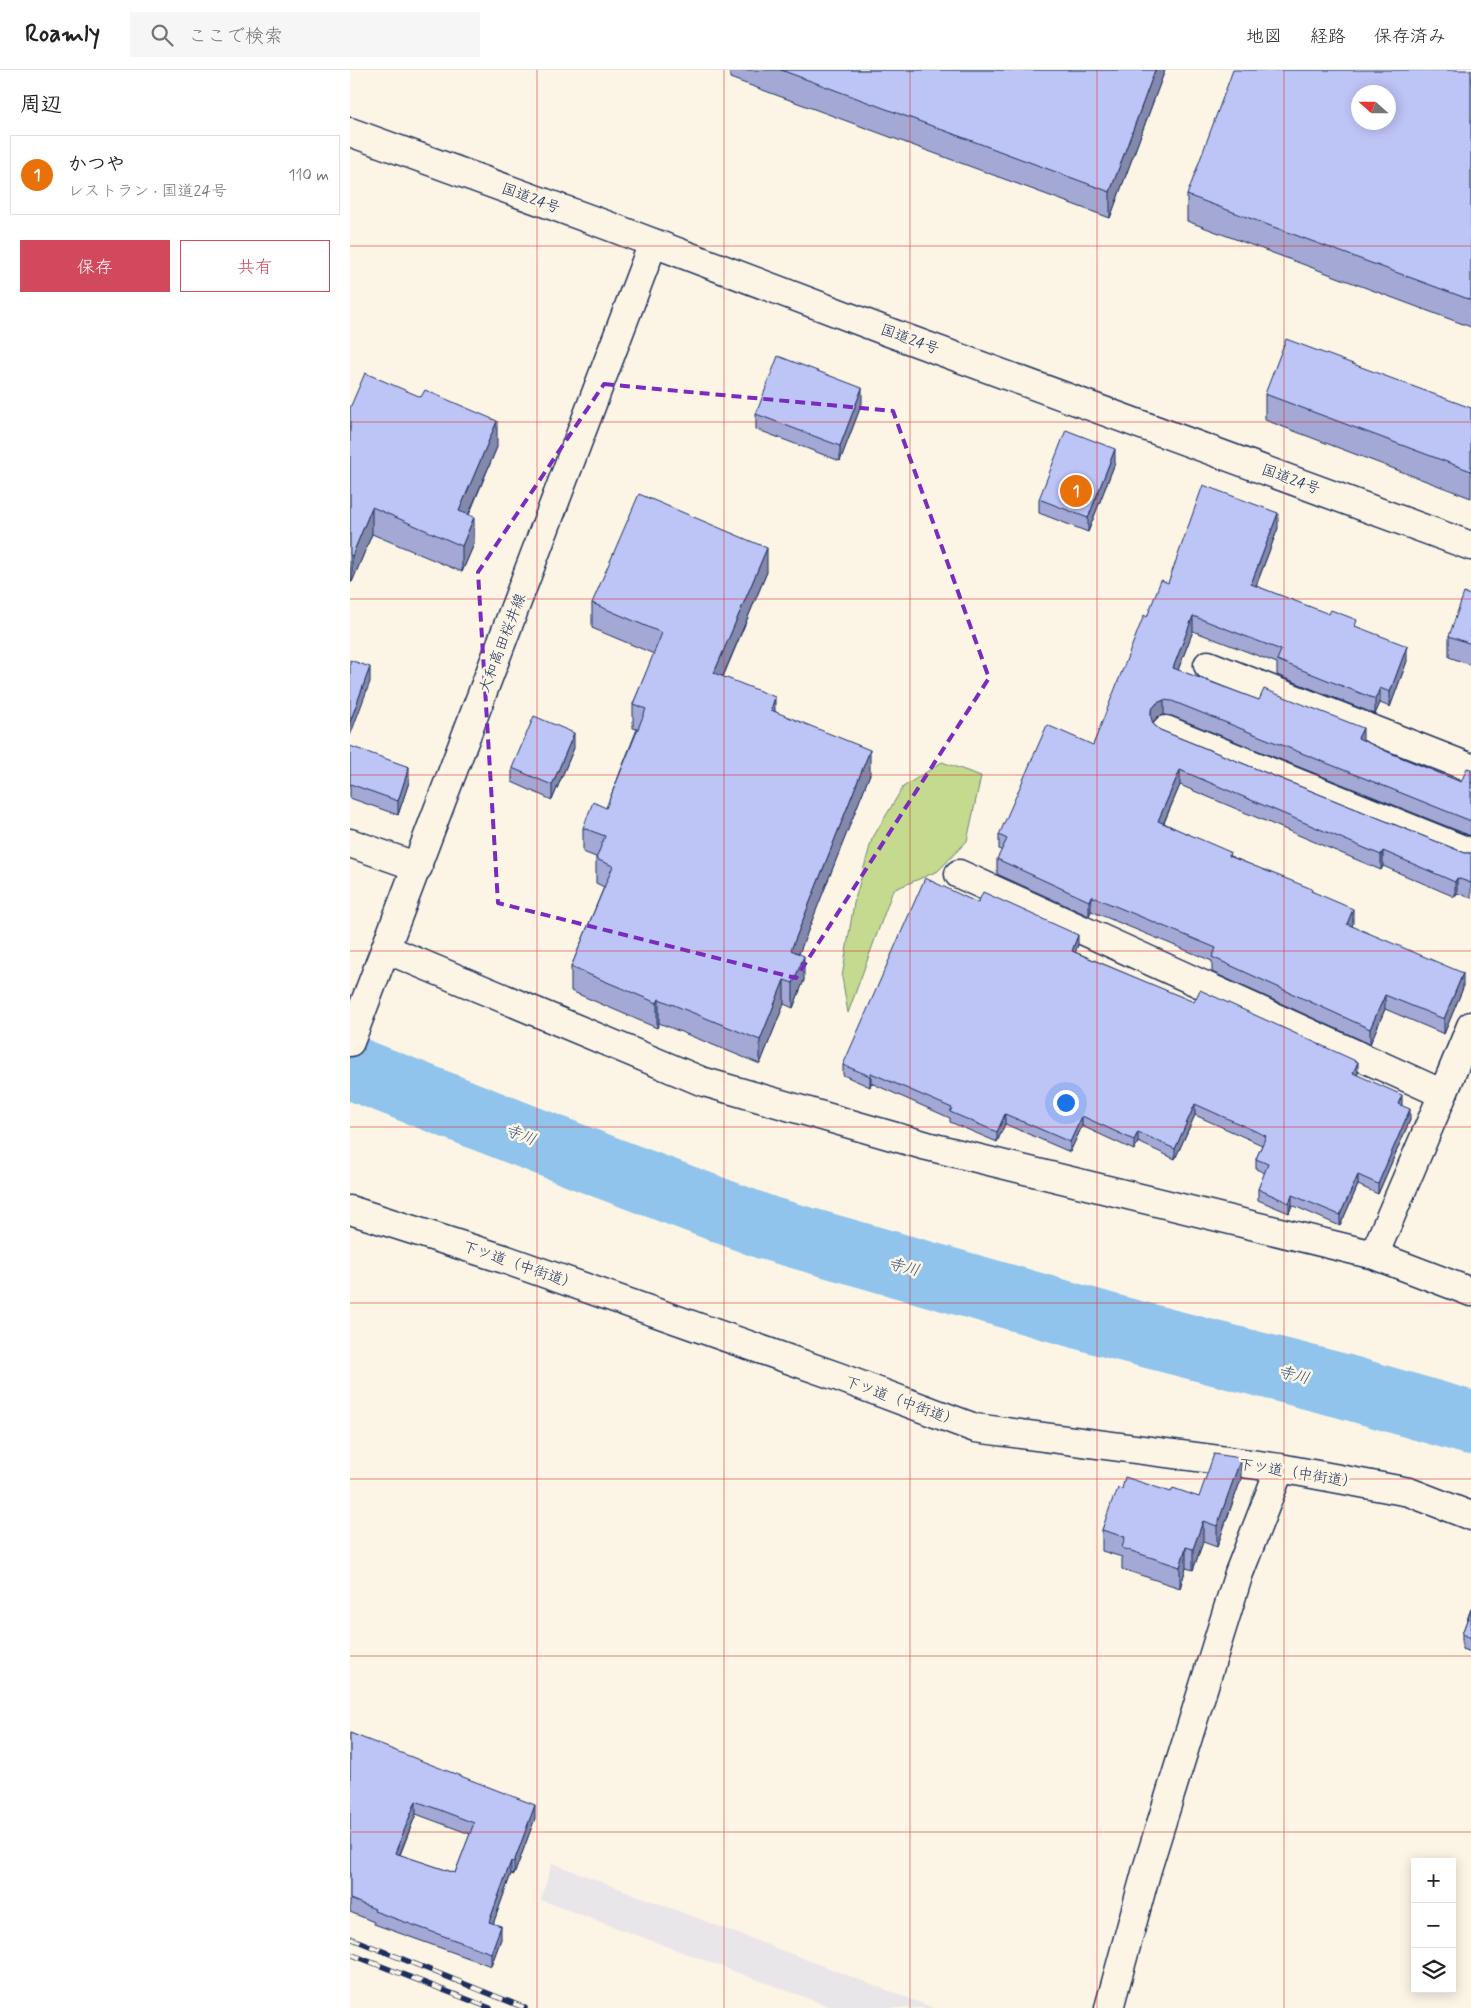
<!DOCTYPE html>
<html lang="ja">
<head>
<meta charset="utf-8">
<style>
	:root { --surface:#fff; --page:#f6f6f6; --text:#222; --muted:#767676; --line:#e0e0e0; --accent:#d1495b }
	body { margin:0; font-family:Mynerve,"Klee One",sans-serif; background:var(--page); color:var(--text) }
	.controls { position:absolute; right:15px; bottom:15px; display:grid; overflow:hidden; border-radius:0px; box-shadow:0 2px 12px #0003 }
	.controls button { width:45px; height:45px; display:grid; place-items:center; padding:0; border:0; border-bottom:1px solid var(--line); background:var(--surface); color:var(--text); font:25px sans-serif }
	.compass { position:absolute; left:1001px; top:15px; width:45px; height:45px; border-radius:50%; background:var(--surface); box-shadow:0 2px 12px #0003; rotate:291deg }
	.you { position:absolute; left:715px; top:1032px; width:18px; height:18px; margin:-12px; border:4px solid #fff; border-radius:50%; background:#1a73e8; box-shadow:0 0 0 8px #1a73e833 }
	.badge { display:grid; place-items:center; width:32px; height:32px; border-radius:50%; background:var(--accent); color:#fff; font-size:16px; font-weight:700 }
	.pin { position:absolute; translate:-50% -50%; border:2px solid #fff; box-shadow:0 1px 5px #0006 }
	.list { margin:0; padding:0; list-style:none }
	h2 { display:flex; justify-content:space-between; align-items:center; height:65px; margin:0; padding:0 20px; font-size:21px }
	h2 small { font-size:16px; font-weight:400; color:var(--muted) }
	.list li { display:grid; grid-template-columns:32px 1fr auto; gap:15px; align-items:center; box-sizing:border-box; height:80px; margin:0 10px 10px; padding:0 10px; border:1px solid var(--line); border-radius:0px }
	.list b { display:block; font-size:19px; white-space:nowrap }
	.list p { margin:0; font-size:16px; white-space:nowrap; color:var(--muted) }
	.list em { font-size:16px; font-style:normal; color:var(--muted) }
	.actions { display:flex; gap:10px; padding:15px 20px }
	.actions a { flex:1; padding:11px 0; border:1px solid var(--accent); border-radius:0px; text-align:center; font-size:18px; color:var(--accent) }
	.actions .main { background:var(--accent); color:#fff }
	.icon { flex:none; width:28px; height:28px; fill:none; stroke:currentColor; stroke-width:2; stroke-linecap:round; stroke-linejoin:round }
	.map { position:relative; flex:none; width:1121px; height:1938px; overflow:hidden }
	header { display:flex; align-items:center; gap:30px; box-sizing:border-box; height:70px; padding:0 25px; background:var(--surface); border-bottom:1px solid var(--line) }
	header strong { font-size:24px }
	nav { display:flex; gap:28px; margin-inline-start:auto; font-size:18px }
	.search { width:350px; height:45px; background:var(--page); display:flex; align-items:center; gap:12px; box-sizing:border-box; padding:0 18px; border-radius:0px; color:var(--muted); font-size:19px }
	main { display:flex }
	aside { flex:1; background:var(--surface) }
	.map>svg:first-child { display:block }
	.built { fill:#e9e6ea }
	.green { fill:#c3da8f; stroke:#6f8476 }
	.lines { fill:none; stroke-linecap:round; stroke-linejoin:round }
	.river { stroke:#90c4ed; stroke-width:64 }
	.minor-casing { stroke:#1b2f5e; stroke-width:31 }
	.major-casing { stroke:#1b2f5e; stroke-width:31 }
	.highway-casing { stroke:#1b2f5e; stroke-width:31 }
	.minor { stroke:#fcf5e5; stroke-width:28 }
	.major { stroke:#fcf5e5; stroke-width:28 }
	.highway { stroke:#fcf5e5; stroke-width:28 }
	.rail-casing { stroke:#1b2f5e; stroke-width:5.5 }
	.rail { stroke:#fcf5e5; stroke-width:4; stroke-dasharray:11; stroke-linecap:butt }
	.wall { fill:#a3a9d4; stroke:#1b2f5e; fill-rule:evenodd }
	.shaded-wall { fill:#8489ac; stroke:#1b2f5e }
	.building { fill:#bdc4f6; stroke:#1b2f5e; fill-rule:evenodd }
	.marked { fill:none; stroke:#7b2cbf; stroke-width:4; stroke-dasharray:10 6; stroke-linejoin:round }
	.grid { fill:none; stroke:#d62828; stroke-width:1; stroke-opacity:0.55 }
	.labels { text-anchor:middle; stroke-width:5; stroke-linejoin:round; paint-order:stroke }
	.street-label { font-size:15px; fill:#1b2f5e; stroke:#fcf5e5 }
	.water-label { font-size:16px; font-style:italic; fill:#385482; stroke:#fcf5e5 }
</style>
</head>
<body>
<header>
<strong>Roamly</strong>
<div class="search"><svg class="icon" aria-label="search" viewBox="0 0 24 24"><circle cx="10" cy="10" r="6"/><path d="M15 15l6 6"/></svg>ここで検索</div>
<nav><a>地図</a><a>経路</a><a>保存済み</a></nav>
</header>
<main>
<aside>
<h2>周辺<small></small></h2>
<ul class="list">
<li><span class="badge" style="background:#e8710a">1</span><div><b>かつや</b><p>レストラン · 国道24号</p></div><em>110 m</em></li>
</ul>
<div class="actions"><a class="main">保存</a><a>共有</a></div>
</aside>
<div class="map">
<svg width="1121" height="1938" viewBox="0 0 1121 1938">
	<rect width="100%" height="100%" fill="#fcf5e5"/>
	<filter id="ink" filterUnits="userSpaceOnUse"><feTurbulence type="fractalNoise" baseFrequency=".02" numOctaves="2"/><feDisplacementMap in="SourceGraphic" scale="10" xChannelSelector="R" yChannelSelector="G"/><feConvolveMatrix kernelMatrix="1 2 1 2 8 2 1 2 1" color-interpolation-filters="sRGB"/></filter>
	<g filter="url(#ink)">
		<!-- built -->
		<path class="built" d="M 202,1793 L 584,1938 L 484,1938 L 191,1830 Z"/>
		<!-- green -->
		<path class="green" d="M 592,692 L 631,706 L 617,771 L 588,801 L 543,820 L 498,943 L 492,907 L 504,833 L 522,769 L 553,717 Z"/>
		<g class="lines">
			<!-- river -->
			<path class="river" d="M 0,997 L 239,1091 L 417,1158 L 772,1259 L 993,1316 L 1121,1353"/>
			<!-- minor casing -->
			<g class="minor-casing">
				<path id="minor" d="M 858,595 L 1121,698
					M 816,660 L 1121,783
					M 0,773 L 68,797
					M 609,804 L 1093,1024 L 1121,956
					M 36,879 L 351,1011 L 577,1076 L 1024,1185 L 1121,1222
					M 0,1140 L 154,1189 L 489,1307 L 625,1358 L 930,1398 L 1059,1422 L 1121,1446
					M 1024,1185 L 1093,1024
					M 759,1938 L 797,1799 L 889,1503 L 930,1398"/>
			</g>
			<!-- major casing -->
			<g class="major-casing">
				<path id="major" d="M 0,972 L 303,173"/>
			</g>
			<!-- highway casing -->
			<g class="highway-casing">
				<path id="highway" d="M 0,62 L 256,155 L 536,261 L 1121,476"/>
			</g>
			<!-- minor -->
			<use href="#minor" class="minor"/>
			<!-- major -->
			<use href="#major" class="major"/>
			<!-- highway -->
			<use href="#highway" class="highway"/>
			<!-- rail casing -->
			<g class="rail-casing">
				<path id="rail" d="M 0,1868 L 175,1938
					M 0,1884 L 140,1938"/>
			</g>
			<!-- rail -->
			<use href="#rail" class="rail"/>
		</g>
		<!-- wall -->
		<path class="wall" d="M 380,0 L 815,0 L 760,148 L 380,8 Z
			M 1121,0 L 1121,257 L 837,151 L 837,125 Z
			M 915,324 L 1121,338 L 1121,428 L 915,350 Z
			M 512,333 L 490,391 L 406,359 L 406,344 Z
			M 0,338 L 147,377 L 119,445 L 124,474 L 112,502 L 22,464 L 2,512 L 0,512 Z
			M 765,393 L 738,462 L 689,443 L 689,429 Z
			M 928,458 L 906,516 L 1007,557 L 1057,591 L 1040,637 L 1030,633 L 1025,644 L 927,605 L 927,593 L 843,561 L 828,600 L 1013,670 L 1038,682 L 1111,712 L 1121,699 L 1121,766 L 822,646 L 814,645 L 807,647 L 803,653 L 803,654 L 810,660 L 1115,783 L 1121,783 L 1121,828 L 1107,823 L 1105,827 L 1033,796 L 1031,800 L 830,715 L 814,753 L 880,786 L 962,821 L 1003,853 L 1002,856 L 1113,918 L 1094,964 L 1035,939 L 1020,974 L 862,902 L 862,891 L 741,841 L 739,846 L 647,804 L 647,789 L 652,781 L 649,779 L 649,765 L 743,675 L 797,547 L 818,513 Z
			M 417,502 L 373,607 L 520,704 L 449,883 L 454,910 L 443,938 L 434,934 L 410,994 L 309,953 L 307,958 L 221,921 L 221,897 L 254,817 L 246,813 L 246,787 L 233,782 L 233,758 L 256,738 L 287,659 L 283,658 L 283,634 L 304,584 L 242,558 L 242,533 Z
			M 1121,525 L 1121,595 L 1099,587 L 1099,566 Z
			M 0,676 L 59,712 L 48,745 L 0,728 Z
			M 224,678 L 202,730 L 162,712 L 162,698 Z
			M 628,833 L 728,875 L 725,882 L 1008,1003 L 1007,1005 L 1052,1035 L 1051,1036 L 1060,1050 L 1028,1124 L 1008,1115 L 990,1156 L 942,1135 L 939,1143 L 908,1130 L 908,1119 L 915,1103 L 906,1099 L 906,1089 L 912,1075 L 845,1045 L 825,1089 L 788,1072 L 784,1080 L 732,1056 L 720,1082 L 655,1054 L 647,1072 L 600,1052 L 600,1048 L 521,1013 L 520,1017 L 493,1005 L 493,995 Z
			M 891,1409 L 867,1477 L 853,1472 L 843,1500 L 836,1498 L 830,1518 L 772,1499 L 772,1487 L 752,1481 L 752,1460 L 764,1429 L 821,1422 L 849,1427 Z
			M 1121,1539 L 1121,1582 L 1112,1579 L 1112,1564 Z
			M 0,1663 L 185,1748 L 164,1805 L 161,1804 L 143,1854 L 151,1869 L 141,1896 L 24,1854 L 24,1852 L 0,1842 ZM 66,1744 L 120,1764 L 105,1803 L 50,1785 Z"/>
		<!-- shaded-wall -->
		<path class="shaded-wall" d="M 805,0 L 815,0 L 760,148 L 760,122 Z
			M 512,318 L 512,333 L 490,391 L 490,376 Z
			M 147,351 L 147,377 L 109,467 L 109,441 Z
			M 765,379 L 765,393 L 738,462 L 738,448 Z
			M 22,437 L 22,464 L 2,512 L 2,486 Z
			M 928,443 L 928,458 L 901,529 L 901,514 Z
			M 124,447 L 124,474 L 112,502 L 112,476 Z
			M 417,478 L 417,502 L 364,627 L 364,603 Z
			M 843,546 L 843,561 L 823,613 L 823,598 Z
			M 1057,576 L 1057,591 L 1040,637 L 1040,622 Z
			M 20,597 L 20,612 L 0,666 L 0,652 Z
			M 1030,618 L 1030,633 L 1025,644 L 1025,629 Z
			M 425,627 L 425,651 L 421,640 Z
			M 814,630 L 814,645 L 807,647 L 801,655 L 801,640 L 807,633 Z
			M 1013,658 L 1013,672 L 1008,668 Z
			M 224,663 L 224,678 L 202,730 L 202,715 Z
			M 520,680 L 520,704 L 441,904 L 441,880 Z
			M 59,697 L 59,712 L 48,745 L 48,731 Z
			M 830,700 L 830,715 L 808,766 L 808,751 Z
			M 1033,781 L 1033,796 L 1031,800 L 1031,785 Z
			M 1107,808 L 1107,823 L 1105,827 L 1105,812 Z
			M 741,826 L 741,841 L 739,846 L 739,831 Z
			M 1003,839 L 1003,853 L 997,869 L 997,854 Z
			M 728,865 L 728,875 L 722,891 L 722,881 Z
			M 454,886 L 454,910 L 443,938 L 443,913 Z
			M 1113,903 L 1113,918 L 1094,964 L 1094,949 Z
			M 434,910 L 434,934 L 410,994 L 410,970 Z
			M 1035,925 L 1035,939 L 1020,974 L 1020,959 Z
			M 309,929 L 309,953 L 307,958 L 307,933 Z
			M 1008,992 L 1008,1003 L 1003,1014 L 1003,1003 Z
			M 521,1003 L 521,1013 L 520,1017 L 520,1006 Z
			M 1052,1025 L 1052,1035 L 1048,1044 L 1048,1034 Z
			M 845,1034 L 845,1045 L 825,1089 L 825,1079 Z
			M 1060,1039 L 1060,1050 L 1028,1124 L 1028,1114 Z
			M 655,1044 L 655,1054 L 647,1072 L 647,1062 Z
			M 732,1046 L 732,1056 L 720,1082 L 720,1072 Z
			M 788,1062 L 788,1072 L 784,1080 L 784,1070 Z
			M 1008,1105 L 1008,1115 L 990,1156 L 990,1145 Z
			M 942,1125 L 942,1135 L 939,1143 L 939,1133 Z
			M 891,1388 L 891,1409 L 867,1477 L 867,1456 Z
			M 853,1451 L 853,1472 L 843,1500 L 843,1479 Z
			M 836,1477 L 836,1498 L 830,1518 L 830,1497 Z
			M 66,1731 L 66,1744 L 45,1796 L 45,1783 Z
			M 185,1735 L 185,1748 L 164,1805 L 164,1792 Z
			M 161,1791 L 161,1804 L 139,1865 L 139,1852 Z
			M 151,1856 L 151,1869 L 141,1896 L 141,1883 Z"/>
		<!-- building -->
		<path class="building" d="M 431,0 L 805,0 L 760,122 Z
			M 883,0 L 1121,0 L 1121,230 L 837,125 ZM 1008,22 L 1038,22 L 1038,52 L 1008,52 Z
			M 936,269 L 1121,338 L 1121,401 L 915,324 Z
			M 428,286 L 512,318 L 490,376 L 406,344 Z
			M 15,303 L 71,327 L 75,320 L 147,351 L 109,441 L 124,447 L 112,476 L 22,437 L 2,486 L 0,485 L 0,338 Z
			M 716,360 L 765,379 L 738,448 L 689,429 Z
			M 853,415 L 928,443 L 901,514 L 979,544 L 981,540 L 1007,550 L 1005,556 L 1057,576 L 1040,622 L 1030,618 L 1025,629 L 927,590 L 931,580 L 843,546 L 823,598 L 909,630 L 914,619 L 1013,658 L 1008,668 L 1038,682 L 1111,712 L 1117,698 L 1121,699 L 1121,751 L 822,631 L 814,630 L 807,633 L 801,640 L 801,647 L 803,654 L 810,660 L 1115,783 L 1121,783 L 1121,813 L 1107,808 L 1105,812 L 1033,781 L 1031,785 L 830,700 L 808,751 L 880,782 L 879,786 L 962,819 L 961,821 L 1003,839 L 997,854 L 1113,903 L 1094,949 L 1035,925 L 1020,959 L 862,887 L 866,878 L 741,826 L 739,831 L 647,789 L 657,769 L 649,765 L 697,655 L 743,675 L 794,545 L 797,547 L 811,510 L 818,513 Z
			M 289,424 L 417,478 L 364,603 L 425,627 L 421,640 L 520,680 L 441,880 L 454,886 L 443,913 L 434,910 L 410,970 L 309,929 L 307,933 L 221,897 L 263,796 L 246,789 L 255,766 L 233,758 L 243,732 L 256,738 L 296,639 L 283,634 L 312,563 L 242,533 Z
			M 1114,523 L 1121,525 L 1121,574 L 1099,566 Z
			M 0,590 L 20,597 L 0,652 Z
			M 184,646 L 224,663 L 202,715 L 162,698 Z
			M 0,676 L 59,697 L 48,731 L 0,714 Z
			M 575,808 L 628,833 L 633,822 L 728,865 L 722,881 L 844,932 L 850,920 L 1008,992 L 1003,1003 L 1052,1025 L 1048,1034 L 1060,1039 L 1028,1114 L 1008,1105 L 990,1145 L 942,1125 L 939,1133 L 908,1119 L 918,1094 L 906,1089 L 916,1066 L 845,1034 L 825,1079 L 788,1062 L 784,1070 L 732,1046 L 720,1072 L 655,1044 L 647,1062 L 600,1042 L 602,1038 L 521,1003 L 520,1006 L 493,995 Z
			M 864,1384 L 891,1388 L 867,1456 L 853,1451 L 843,1479 L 836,1477 L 830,1497 L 772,1478 L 775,1467 L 752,1460 L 763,1428 L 764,1429 L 768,1418 L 772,1419 L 775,1407 L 821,1422 L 823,1418 L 849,1427 Z
			M 1121,1539 L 1121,1568 L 1112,1564 Z
			M 0,1663 L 185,1735 L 164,1792 L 161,1791 L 139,1852 L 151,1856 L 141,1883 L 24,1841 L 25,1839 L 0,1829 ZM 66,1731 L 124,1753 L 105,1803 L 45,1783 Z"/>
	</g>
	<!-- marked area -->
	<path class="marked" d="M 254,314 L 543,341 L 639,608 L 446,908 L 148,833 L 128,502 Z"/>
	<!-- grid -->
	<path class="grid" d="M 187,0 L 187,1938M 374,0 L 374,1938M 560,0 L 560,1938M 747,0 L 747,1938M 934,0 L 934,1938M 0,176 L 1121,176M 0,352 L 1121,352M 0,529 L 1121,529M 0,705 L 1121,705M 0,881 L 1121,881M 0,1057 L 1121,1057M 0,1233 L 1121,1233M 0,1409 L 1121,1409M 0,1586 L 1121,1586M 0,1762 L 1121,1762"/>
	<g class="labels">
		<!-- street labels -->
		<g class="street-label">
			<text transform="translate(181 128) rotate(20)" y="5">国道24号</text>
			<text transform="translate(560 269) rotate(20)" y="5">国道24号</text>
			<text transform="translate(941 409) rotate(20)" y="5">国道24号</text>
			<text transform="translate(152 573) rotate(-69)" y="5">大和高田桜井線</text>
			<text transform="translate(170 1195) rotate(19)" y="5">下ツ道（中街道）</text>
			<text transform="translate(552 1331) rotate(20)" y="5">下ツ道（中街道）</text>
			<text transform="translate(948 1403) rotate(9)" y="5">下ツ道（中街道）</text>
		</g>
		<!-- water labels -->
		<g class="water-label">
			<text transform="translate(171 1064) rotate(21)" y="6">寺川</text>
			<text transform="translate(554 1196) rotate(15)" y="6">寺川</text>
			<text transform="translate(944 1304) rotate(15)" y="6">寺川</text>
		</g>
	</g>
</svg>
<div class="controls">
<button>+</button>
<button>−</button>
<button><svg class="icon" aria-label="layers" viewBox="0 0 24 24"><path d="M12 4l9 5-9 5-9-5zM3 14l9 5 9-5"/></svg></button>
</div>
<svg class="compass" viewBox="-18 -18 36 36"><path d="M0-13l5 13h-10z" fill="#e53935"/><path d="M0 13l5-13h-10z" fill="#767676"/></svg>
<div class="you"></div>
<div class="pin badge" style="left:726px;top:421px;background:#e8710a">1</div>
</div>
</main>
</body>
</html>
